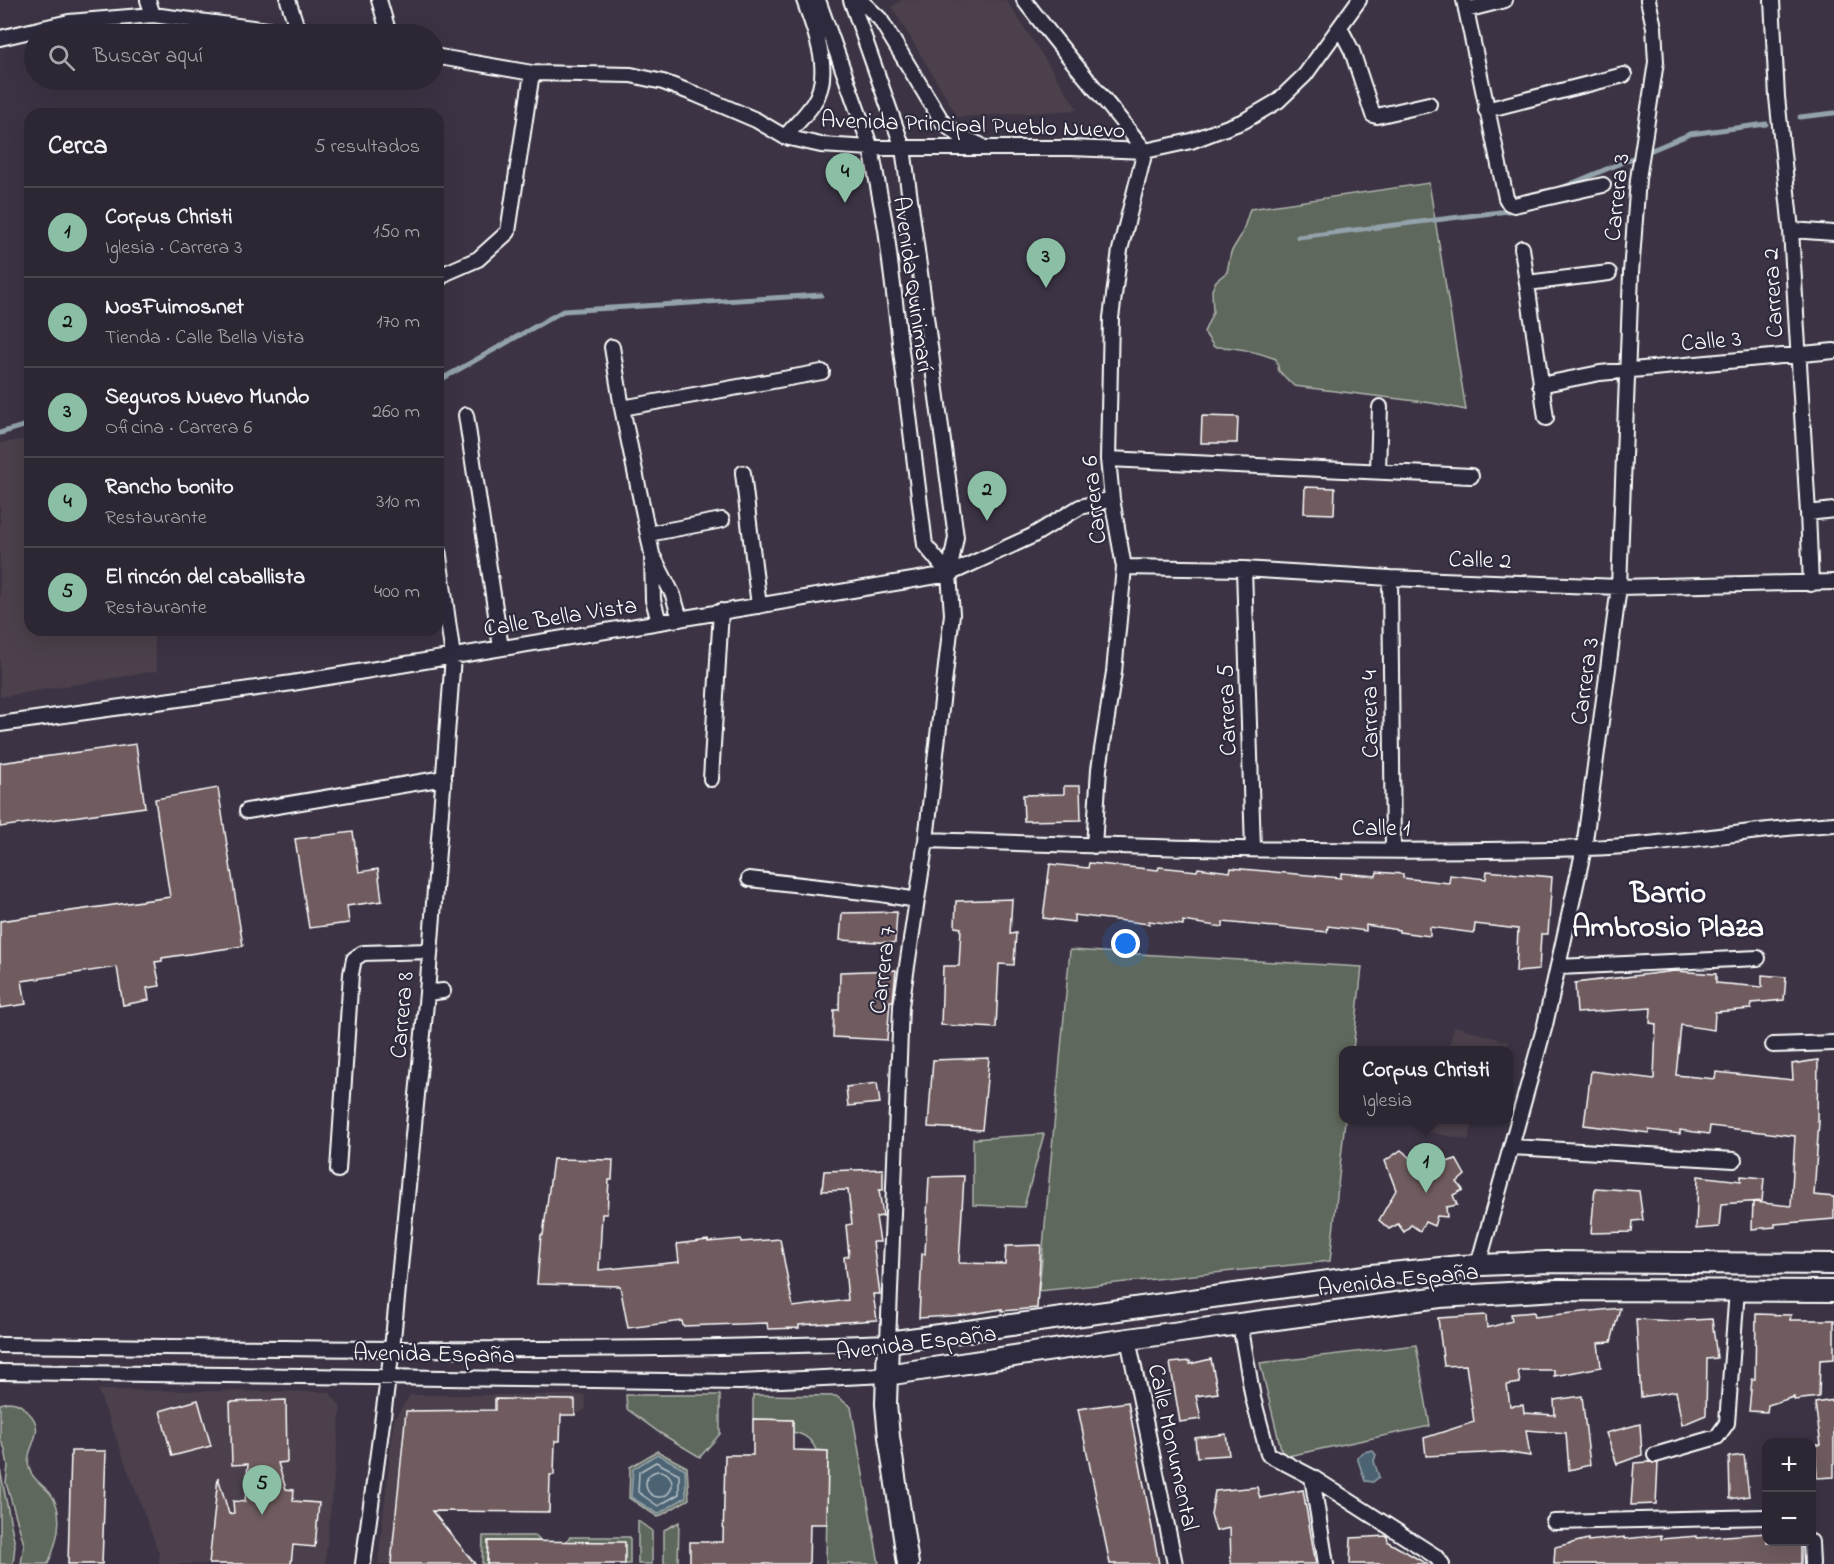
<!DOCTYPE html>
<html lang="es">
<head>
<meta charset="utf-8">
<style>
	:root { --surface:#2d2733; --page:#39333f; --text:#f1f3f6; --muted:#a7a5ac; --line:#48444e; --accent:#8abfa5 }
	body { margin:0; font-family:"Indie Flower",sans-serif; background:var(--page); color:var(--text) }
	.controls { position:absolute; right:18px; bottom:18px; display:grid; overflow:hidden; border-radius:12px; box-shadow:0 6px 24px #0002 }
	.controls button { width:54px; height:54px; display:grid; place-items:center; padding:0; border:0; border-bottom:2px solid var(--line); background:var(--surface); color:var(--text); font:30px sans-serif }
	.you { position:absolute; left:1126px; top:944px; width:21px; height:21px; margin:-15px; border:4px solid #fff; border-radius:50%; background:#1a73e8; box-shadow:0 0 0 9px #1a73e833 }
	.badge { display:grid; place-items:center; width:39px; height:39px; border-radius:50%; background:var(--accent); color:#111; font-size:20px; font-weight:700 }
	.pin { position:absolute; translate:-50% -50px; filter:drop-shadow(0 2px 3px #0008) }
	.pin::after { content:''; position:absolute; top:32px; width:21px; height:18px; background:inherit; clip-path:polygon(0 0,100% 0,50% 100%) }
	.popup { position:absolute; left:1339px; top:1046px; width:174px; height:78px; box-sizing:border-box; display:grid; place-content:center; border-radius:12px; background:var(--surface); filter:drop-shadow(0 2px 4px #0005); font-size:20px; white-space:nowrap; color:var(--muted) }
	.popup b { font-size:22px; color:var(--text) }
	.popup::after { content:''; position:absolute; left:50%; top:100%; margin-left:-12px; border:12px solid transparent; border-top-color:var(--surface) }
	.list { margin:0; padding:0; list-style:none }
	h2 { display:flex; justify-content:space-between; align-items:center; height:78px; margin:0; padding:0 24px; font-size:26px }
	h2 small { font-size:20px; font-weight:400; color:var(--muted) }
	.list li { display:grid; grid-template-columns:39px 1fr auto; gap:18px; align-items:center; box-sizing:border-box; height:90px; padding:0 24px; border-top:2px solid var(--line) }
	.list b { display:block; font-size:22px; white-space:nowrap }
	.list p { margin:0; font-size:20px; white-space:nowrap; color:var(--muted) }
	.list em { font-size:20px; font-style:normal; color:var(--muted) }
	.icon { flex:none; width:33px; height:33px; fill:none; stroke:currentColor; stroke-width:2; stroke-linecap:round; stroke-linejoin:round }
	.map { position:relative; flex:none; width:1834px; height:1564px; overflow:hidden }
	.search { position:absolute; background:var(--surface); box-shadow:0 6px 24px #0002; left:24px; top:24px; width:420px; height:66px; display:flex; align-items:center; gap:15px; box-sizing:border-box; padding:0 21px; border-radius:33px; color:var(--muted); font-size:22px }
	.panel { position:absolute; background:var(--surface); box-shadow:0 6px 24px #0002; left:24px; top:108px; width:420px; height:528px; border-radius:18px }
	.map>svg:first-child { display:block }
	.built { fill:#4c404c }
	.green { fill:#5f685c; stroke:#afb4ae; stroke-width:1.5 }
	.water { fill:#4b6473; stroke:#93a2ab; stroke-width:1.5 }
	.lines { fill:none; stroke-linecap:round; stroke-linejoin:round }
	.shore { stroke:#b7c1c7; stroke-width:1.5 }
	.stream { stroke:#93a2ab; stroke-width:5 }
	.building { fill:#705b5e; stroke:#fff; stroke-width:1.5 }
	.street-casing { stroke:#fff; stroke-width:18 }
	.secondary-casing { stroke:#fff; stroke-width:24 }
	.street { stroke:#2f2a3d; stroke-width:14 }
	.secondary { stroke:#2f2a3d; stroke-width:20 }
	.labels { text-anchor:middle; stroke-width:4.5; stroke-linejoin:round; paint-order:stroke }
	.street-label { font-size:24px; fill:#fff; stroke:#2f2a3d }
	.district-label { font-size:30px; font-weight:bold; fill:#fff; stroke:#2f2a3d }
</style>
</head>
<body>
<div class="map">
<svg width="1834" height="1564" viewBox="0 0 1834 1564">
	<rect width="100%" height="100%" fill="#3c3444"/>
	<filter id="ink" filterUnits="userSpaceOnUse"><feTurbulence type="fractalNoise" baseFrequency=".0167" numOctaves="2"/><feDisplacementMap in="SourceGraphic" scale="12" xChannelSelector="R" yChannelSelector="G"/><feConvolveMatrix kernelMatrix="1 2 1 2 8 2 1 2 1" color-interpolation-filters="sRGB"/></filter>
	<g filter="url(#ink)">
		<!-- built -->
		<path class="built" d="M 902,0 L 1006,0 L 1078,110 L 958,117 L 892,7 Z
			M 30,439 L 30,630 L 153,630 L 157,671 L 0,697 L 0,443 Z
			M 1455,1026 L 1509,1042 L 1507,1050 L 1447,1050 Z
			M 1426,1120 L 1474,1120 L 1468,1140 L 1423,1131 Z
			M 98,1390 L 329,1392 L 341,1407 L 325,1564 L 159,1564 L 159,1553 Z
			M 410,1395 L 585,1395 L 586,1409 L 575,1415 L 575,1400 L 495,1399 L 495,1410 L 443,1410 L 442,1511 L 437,1516 L 431,1509 L 433,1411 L 406,1411 L 391,1564 L 378,1564 L 394,1419 Z"/>
		<!-- green -->
		<path class="green" d="M 1429,183 L 1466,410 L 1432,403 L 1294,386 L 1279,371 L 1276,359 C 1255,351 1236,346 1214,347 L 1204,332 L 1213,312 L 1212,290 L 1216,281 L 1227,272 L 1231,252 L 1242,234 L 1250,209 Z
			M 1070,950 L 1362,967 L 1353,1050 L 1344,1050 L 1344,1120 L 1345,1120 L 1330,1261 L 1039,1291 Z
			M 1044,1134 L 1024,1207 L 973,1205 L 973,1139 Z
			M 1416,1345 L 1430,1426 L 1283,1457 L 1260,1363 Z
			M 626,1395 L 720,1395 L 720,1434 L 700,1457 L 660,1433 L 627,1409 Z
			M 753,1395 L 836,1396 L 851,1407 L 879,1564 L 826,1564 L 828,1451 L 816,1450 C 812,1440 805,1434 793,1432 L 793,1420 L 753,1419 Z
			M 8,1402 C 18,1402 22,1406 28,1412 C 49,1432 24,1446 29,1468 C 32,1479 43,1485 50,1493 C 66,1513 57,1543 48,1564 L 21,1564 L 24,1544 L 6,1483 L 8,1466 L 5,1449 L 0,1439 L 0,1404 Z
			M 657,1451 L 687,1467 L 689,1499 L 658,1517 L 629,1498 L 630,1467 Z
			M 0,1469 L 15,1545 L 13,1564 L 0,1564 Z
			M 638,1521 L 652,1531 L 652,1564 L 638,1564 Z
			M 679,1522 L 678,1564 L 664,1564 L 664,1530 Z
			M 483,1536 L 536,1536 L 540,1541 L 488,1541 L 487,1564 L 482,1564 Z
			M 570,1537 L 630,1537 L 630,1564 L 625,1564 L 565,1542 Z"/>
		<!-- water -->
		<path class="water" d="M 1372,1450 L 1376,1455 L 1374,1461 L 1379,1477 L 1373,1482 L 1365,1481 L 1357,1457 L 1364,1452 Z
			M 657,1454 L 685,1469 L 686,1497 L 658,1514 L 631,1497 L 633,1469 Z"/>
		<g class="lines">
			<!-- shore -->
			<path class="shore" d="M 656,1462 L 679,1474 L 679,1494 L 658,1506 L 638,1492 L 639,1472 Z
				M646 1484a13 13 0 1 1 26 0a13 13 0 1 1-26 0Z"/>
			<!-- stream -->
			<path class="stream" d="M 1800,117 L 1834,113
				M 1559,189 L 1690,134 L 1766,124
				M 1298,237 L 1508,211 L 1515,207
				M 438,381 L 563,311 L 821,295
				M 0,433 L 30,424"/>
		</g>
		<!-- building -->
		<path class="building" d="M 1202,416 L 1238,417 L 1237,443 L 1201,443 Z
			M 1305,487 L 1335,488 L 1334,514 L 1304,513 Z
			M 136,744 L 145,807 L 0,827 L 0,763 Z
			M 1064,786 L 1080,786 L 1081,820 L 1024,821 L 1023,795 L 1064,794 Z
			M 218,788 L 243,946 L 162,958 L 162,961 L 155,962 L 160,986 L 147,988 L 149,1000 L 123,1005 L 117,967 L 22,981 L 26,1004 L 0,1008 L 0,921 L 170,897 L 155,799 Z
			M 353,832 L 359,872 L 378,869 L 382,901 L 347,906 L 349,923 L 309,928 L 295,839 Z
			M 1089,863 L 1158,870 L 1159,867 L 1197,871 L 1198,868 L 1230,872 L 1231,868 L 1341,878 L 1341,873 L 1376,876 L 1377,872 L 1403,874 L 1403,878 L 1449,883 L 1450,875 L 1486,879 L 1487,871 L 1552,877 L 1548,934 L 1541,934 L 1539,970 L 1516,972 L 1518,929 L 1475,924 L 1474,933 L 1430,927 L 1430,936 L 1399,932 L 1399,930 L 1366,925 L 1366,931 L 1328,926 L 1327,932 L 1223,922 L 1223,927 L 1183,921 L 1183,925 L 1149,921 L 1149,924 L 1074,915 L 1074,922 L 1043,918 L 1050,864 L 1088,868 Z
			M 1012,899 L 1010,934 L 1016,933 L 1014,965 L 999,964 L 996,1028 L 941,1025 L 943,966 L 959,966 L 961,928 L 955,927 L 956,901 Z
			M 897,912 L 895,943 L 840,940 L 842,913 Z
			M 896,970 L 893,1001 L 890,1001 L 887,1040 L 833,1037 L 834,1010 L 839,1010 L 840,972 Z
			M 1675,971 L 1716,974 L 1716,983 L 1762,987 L 1762,975 L 1786,977 L 1784,1000 L 1752,1003 L 1751,1009 L 1715,1012 L 1714,1030 L 1681,1025 L 1676,1075 L 1715,1079 L 1716,1072 L 1793,1080 L 1792,1064 L 1818,1060 L 1817,1121 L 1819,1121 L 1814,1195 L 1834,1197 L 1834,1219 L 1775,1224 L 1775,1227 L 1752,1229 L 1753,1202 L 1791,1206 L 1795,1136 L 1710,1126 L 1709,1134 L 1680,1130 L 1680,1134 L 1649,1130 L 1649,1133 L 1584,1125 L 1591,1071 L 1654,1079 L 1656,1024 L 1650,1023 L 1651,1008 L 1577,1013 L 1575,983 Z
			M 989,1058 L 982,1130 L 928,1127 L 933,1060 Z
			M 877,1083 L 880,1103 L 848,1106 L 846,1087 Z
			M 1401,1150 L 1425,1169 L 1456,1159 L 1465,1175 L 1457,1182 L 1463,1190 L 1453,1195 L 1457,1205 L 1446,1207 L 1447,1217 L 1437,1216 L 1434,1226 L 1425,1222 L 1420,1231 L 1411,1225 L 1404,1232 L 1398,1224 L 1389,1229 L 1379,1220 L 1396,1190 L 1385,1161 Z
			M 553,1159 L 613,1160 L 612,1180 L 609,1180 L 607,1214 L 602,1214 L 599,1270 L 679,1262 L 677,1244 L 708,1240 L 708,1242 L 741,1239 L 741,1242 L 780,1239 L 793,1307 L 848,1300 L 844,1257 L 849,1256 L 846,1225 L 852,1224 L 848,1190 L 822,1191 L 824,1171 L 883,1169 L 883,1190 L 879,1190 L 883,1216 L 876,1217 L 880,1242 L 873,1242 L 880,1294 L 873,1294 L 877,1320 L 799,1325 L 799,1328 L 768,1329 L 767,1323 L 683,1326 L 682,1321 L 628,1328 L 620,1286 L 537,1284 L 541,1235 L 543,1235 Z
			M 964,1176 L 959,1263 L 1005,1264 L 1006,1246 L 1041,1245 L 1037,1308 L 1002,1311 L 1002,1309 L 965,1315 L 919,1318 L 922,1254 L 925,1254 L 929,1177 Z
			M 1698,1176 L 1741,1181 L 1741,1176 L 1764,1178 L 1762,1201 L 1721,1204 L 1719,1227 L 1696,1229 Z
			M 1595,1188 L 1639,1191 L 1643,1220 L 1633,1221 L 1632,1232 L 1591,1233 Z
			M 1620,1308 L 1611,1342 L 1598,1343 L 1601,1367 L 1554,1376 L 1554,1370 L 1518,1370 L 1520,1383 L 1507,1385 L 1510,1406 L 1523,1405 L 1524,1413 L 1555,1415 L 1554,1400 L 1582,1396 L 1590,1465 L 1569,1470 L 1566,1433 L 1526,1430 L 1530,1456 L 1504,1452 L 1426,1456 L 1424,1438 L 1474,1422 L 1466,1365 L 1444,1366 L 1438,1318 L 1486,1315 L 1487,1328 L 1512,1321 L 1511,1314 L 1534,1312 L 1535,1317 Z
			M 1756,1314 L 1791,1315 L 1790,1320 L 1834,1320 L 1834,1359 L 1820,1360 L 1819,1397 L 1794,1400 L 1794,1397 L 1768,1405 L 1767,1412 L 1749,1411 L 1752,1379 L 1755,1379 Z
			M 1636,1319 L 1673,1321 L 1712,1319 L 1717,1358 L 1707,1359 L 1706,1415 L 1682,1425 L 1676,1391 L 1641,1397 Z
			M 1211,1359 L 1218,1393 L 1196,1396 L 1201,1419 L 1180,1422 L 1170,1363 L 1190,1361 L 1190,1364 Z
			M 495,1399 L 575,1400 L 575,1415 L 561,1415 L 560,1441 L 555,1441 L 554,1475 L 550,1475 L 549,1512 L 432,1511 L 475,1564 L 391,1564 L 406,1411 L 495,1410 Z
			M 198,1400 L 211,1446 L 172,1456 L 160,1411 Z
			M 286,1400 L 287,1462 L 278,1463 L 286,1489 L 294,1490 L 293,1501 L 319,1503 L 315,1547 L 293,1545 L 291,1564 L 209,1564 L 218,1477 L 229,1514 L 234,1513 L 233,1501 L 245,1502 L 248,1464 L 232,1465 L 230,1402 Z
			M 1834,1400 L 1834,1477 L 1817,1478 L 1815,1445 L 1821,1445 L 1815,1403 Z
			M 1128,1402 L 1159,1564 L 1110,1564 L 1078,1409 Z
			M 753,1419 L 793,1420 L 793,1450 L 828,1451 L 827,1524 L 810,1524 L 809,1564 L 690,1564 L 690,1542 L 723,1542 L 725,1455 L 753,1455 Z
			M 1640,1424 L 1642,1455 L 1617,1464 L 1606,1433 Z
			M 1226,1434 L 1229,1455 L 1197,1457 L 1195,1438 Z
			M 71,1451 L 106,1451 L 102,1564 L 68,1564 Z
			M 1744,1455 L 1749,1496 L 1730,1499 L 1729,1457 Z
			M 1649,1462 L 1658,1463 L 1656,1504 L 1631,1505 L 1634,1463 Z
			M 1257,1487 L 1260,1498 L 1303,1490 L 1316,1564 L 1231,1564 L 1230,1528 L 1216,1531 L 1211,1514 L 1215,1491 Z
			M 1767,1533 L 1767,1542 L 1801,1542 L 1801,1564 L 1554,1564 L 1555,1547 L 1588,1539 L 1588,1541 L 1625,1537 L 1625,1539 L 1661,1535 L 1661,1539 L 1697,1536 L 1697,1538 Z
			M 1387,1536 L 1388,1542 L 1427,1564 L 1350,1564 L 1351,1538 Z
			M 488,1541 L 625,1542 L 625,1564 L 487,1564 Z"/>
		<g class="lines">
			<!-- street casing -->
			<g class="street-casing">
				<path id="street" d="M 148,0 L 153,15
					M 288,0 L 299,34
					M 379,0 L 389,34
					M 818,0 L 871,148 L 886,229 L 925,545 L 949,574
					M 860,0 L 880,19 L 943,123 L 962,137 L 980,145
					M 1024,0 C 1063,52 1106,100 1145,151 L 1120,250 L 1111,318 L 1108,459 L 1112,499 L 1124,567 L 1114,672 L 1099,769 L 1094,846
					M 1464,0 L 1506,198 L 1509,203 L 1514,205 L 1603,185
					M 1772,0 L 1777,97 L 1791,230 L 1808,513 L 1811,584
					M 1466,10 L 1505,0
					M 1340,28 L 1352,51 L 1373,115 L 1377,116 L 1429,104
					M 0,38 L 69,22 L 153,15 L 299,34
					M 434,56 L 532,73 L 631,75 L 663,82 L 695,94 L 756,120 L 785,137 L 821,145 L 871,148 L 1071,148 L 1145,151 L 1191,141 L 1244,121 L 1278,101 L 1305,75 L 1359,0
					M 1486,110 L 1624,75
					M 785,137 C 794,126 805,116 813,104 C 834,73 815,32 804,0
					M 1791,230 L 1834,233
					M 1522,248 L 1546,418
					M 438,280 L 446,273 L 478,259 L 508,232 L 532,73
					M 1527,283 L 1609,273
					M 612,347 L 622,408 L 652,554 L 653,600 L 659,622
					M 1540,385 L 1600,373 L 1834,351
					M 622,408 L 822,372
					M 466,415 L 501,648
					M 1108,459 L 1471,476
					M 1378,470 L 1380,407
					M 743,473 L 759,606
					M 1808,513 L 1834,510
					M 648,534 L 722,520
					M 654,558 L 673,595 L 680,619
					M 1124,567 L 1244,569 L 1390,578 L 1619,587 L 1834,582
					M 1244,569 L 1253,849
					M 1390,578 L 1393,850
					M 0,724 L 292,683 L 949,574 L 1032,536 L 1080,507 L 1112,499
					M 711,779 L 721,611
					M 247,811 L 444,778
					M 926,840 C 1145,847 1365,855 1584,848 C 1668,846 1750,829 1834,824
					M 749,879 L 881,894 L 917,900
					M 1558,967 L 1758,958
					M 427,993 L 443,991
					M 1773,1045 L 1834,1043
					M 1512,1147 L 1734,1160
					M 338,1170 L 351,974 L 354,959 L 363,953 L 429,951
					M 1478,1265 L 1545,1025 L 1584,848 L 1619,587 L 1631,273 L 1638,179 L 1656,62 L 1654,27 L 1648,0
					M 1240,1324 L 1253,1398 L 1268,1454 L 1312,1477 L 1435,1556 L 1442,1564
					M 1128,1339 L 1175,1564
					M 0,1345 C 296,1348 592,1354 888,1342 L 901,1006 L 926,840 L 952,614 L 949,574 L 956,537 L 903,148 L 851,0
					M 0,1372 L 740,1382 L 886,1375
					M 1655,1455 L 1717,1437 L 1727,1423 L 1737,1290
					M 1312,1477 L 1326,1564
					M 1554,1522 L 1766,1517
					M 1811,1542 L 1812,1564
					M 363,1564 L 392,1349 L 427,993 L 453,657 L 438,549"/>
			</g>
			<!-- secondary casing -->
			<g class="secondary-casing">
				<path id="secondary" d="M 886,1375 L 1128,1339 L 1440,1297 L 1557,1290 L 1834,1291
					M 908,1564 L 889,1437 L 886,1404 L 888,1342 L 1372,1275 L 1460,1266 L 1547,1262 L 1834,1264"/>
			</g>
			<!-- street -->
			<use href="#street" class="street"/>
			<!-- secondary -->
			<use href="#secondary" class="secondary"/>
		</g>
	</g>
	<g class="labels">
		<!-- street labels -->
		<g class="street-label">
			<text transform="translate(973 124) rotate(2)" y="8">Avenida Principal Pueblo Nuevo</text>
			<text transform="translate(1616 197) rotate(-84)" y="8">Carrera 3</text>
			<text transform="translate(914 284) rotate(82)" y="8">Avenida Quinimarí</text>
			<text transform="translate(1772 293) rotate(-93)" y="8">Carrera 2</text>
			<text transform="translate(1711 340) rotate(-5)" y="8">Calle 3</text>
			<text transform="translate(1093 500) rotate(-96)" y="8">Carrera 6</text>
			<text transform="translate(1480 559) rotate(2)" y="8">Calle 2</text>
			<text transform="translate(560 616) rotate(-9)" y="8">Calle Bella Vista</text>
			<text transform="translate(1584 681) rotate(-82)" y="8">Carrera 3</text>
			<text transform="translate(1226 710) rotate(-92)" y="8">Carrera 5</text>
			<text transform="translate(1369 714) rotate(-91)" y="8">Carrera 4</text>
			<text x="1381" y="835">Calle 1</text>
			<text transform="translate(882 970) rotate(-83)" y="8">Carrera 7</text>
			<text transform="translate(401 1015) rotate(-85)" y="8">Carrera 8</text>
			<text transform="translate(1398 1279) rotate(-6)" y="8">Avenida España</text>
			<text transform="translate(916 1342) rotate(-7)" y="8">Avenida España</text>
			<text transform="translate(434 1353) rotate(1)" y="8">Avenida España</text>
			<text transform="translate(1174 1447) rotate(78)" y="8">Calle Monumental</text>
		</g>
		<!-- district labels -->
		<g class="district-label">
			<text x="1668" y="902">Barrio<tspan x="1668" dy="34">Ambrosio Plaza</tspan></text>
		</g>
	</g>
</svg>
<div class="controls">
<button>+</button>
<button>−</button>
</div>
<div class="you"></div>
<div class="pin badge" style="left:1426px;top:1193px">1</div>
<div class="popup"><b>Corpus Christi</b>Iglesia</div>
<div class="pin badge" style="left:987px;top:521px">2</div>
<div class="pin badge" style="left:1046px;top:288px">3</div>
<div class="pin badge" style="left:845px;top:203px">4</div>
<div class="pin badge" style="left:262px;top:1515px">5</div>
<div class="search"><svg class="icon" aria-label="search" viewBox="0 0 24 24"><circle cx="10" cy="10" r="6"/><path d="M15 15l6 6"/></svg>Buscar aquí</div>
<section class="panel">
<h2>Cerca<small>5 resultados</small></h2>
<ul class="list">
<li><span class="badge">1</span><div><b>Corpus Christi</b><p>Iglesia · Carrera 3</p></div><em>150 m</em></li>
<li><span class="badge">2</span><div><b>NosFuimos.net</b><p>Tienda · Calle Bella Vista</p></div><em>170 m</em></li>
<li><span class="badge">3</span><div><b>Seguros Nuevo Mundo</b><p>Oficina · Carrera 6</p></div><em>260 m</em></li>
<li><span class="badge">4</span><div><b>Rancho bonito</b><p>Restaurante</p></div><em>310 m</em></li>
<li><span class="badge">5</span><div><b>El rincón del caballista</b><p>Restaurante</p></div><em>400 m</em></li>
</ul>
</section>
</div>
</body>
</html>
